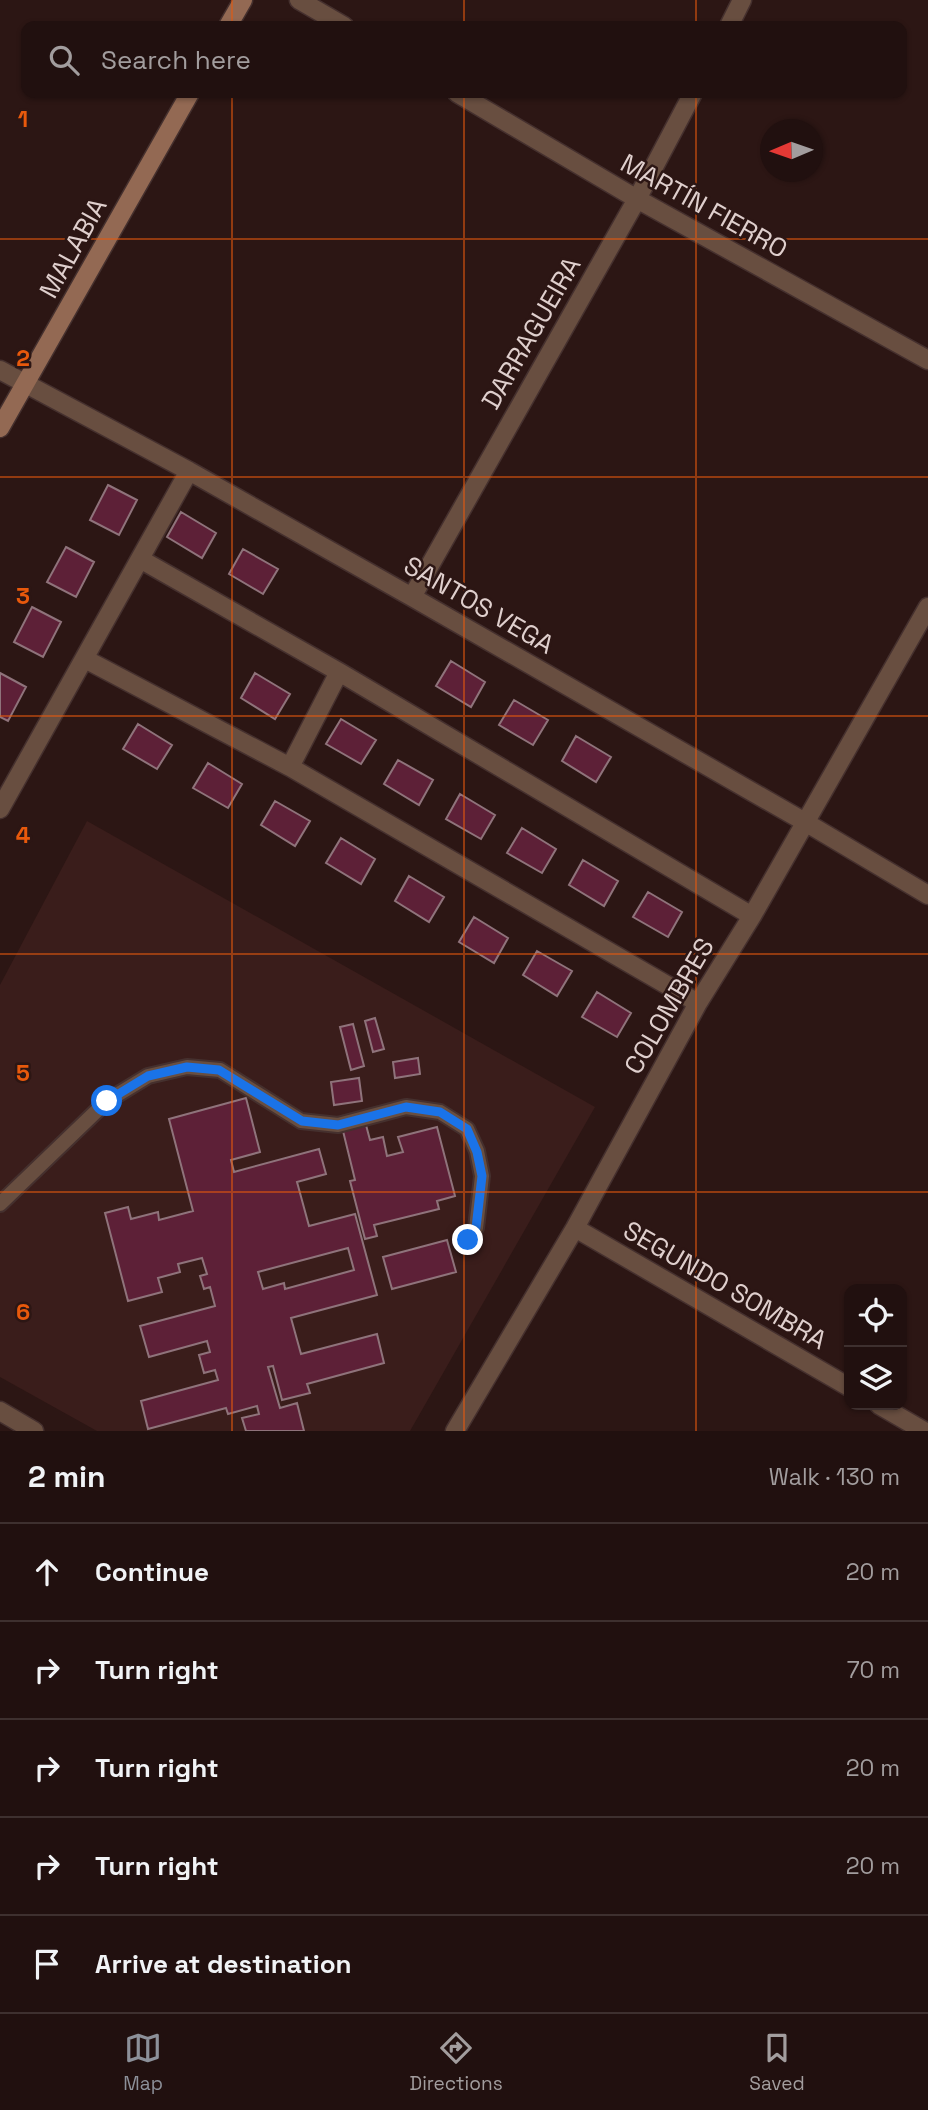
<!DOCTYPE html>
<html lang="en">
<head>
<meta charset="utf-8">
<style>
	:root { --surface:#21100f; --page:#291918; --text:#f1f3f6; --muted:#a29d9e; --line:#3e302f; --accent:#8c9099 }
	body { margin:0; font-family:"Space Grotesk",sans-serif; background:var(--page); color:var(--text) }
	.controls { position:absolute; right:21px; bottom:21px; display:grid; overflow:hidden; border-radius:14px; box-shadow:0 2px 5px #0004 }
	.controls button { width:63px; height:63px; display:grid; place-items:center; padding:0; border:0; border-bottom:2px solid var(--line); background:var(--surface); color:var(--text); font:35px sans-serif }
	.compass { position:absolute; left:760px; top:119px; width:63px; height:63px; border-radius:50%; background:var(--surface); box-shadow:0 2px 5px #0004; rotate:268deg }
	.stop { position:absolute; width:21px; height:21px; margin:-16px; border:5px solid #1a73e8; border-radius:50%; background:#fff }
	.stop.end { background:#1a73e8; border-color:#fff; box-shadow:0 2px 7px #0008 }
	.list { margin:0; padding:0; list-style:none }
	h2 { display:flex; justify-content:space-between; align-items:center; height:91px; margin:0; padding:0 28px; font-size:30px }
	h2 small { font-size:23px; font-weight:400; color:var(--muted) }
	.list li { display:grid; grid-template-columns:46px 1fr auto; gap:21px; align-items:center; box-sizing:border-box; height:98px; padding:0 28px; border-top:2px solid var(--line) }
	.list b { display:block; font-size:26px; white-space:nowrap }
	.list em { font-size:23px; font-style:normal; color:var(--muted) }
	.icon { flex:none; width:38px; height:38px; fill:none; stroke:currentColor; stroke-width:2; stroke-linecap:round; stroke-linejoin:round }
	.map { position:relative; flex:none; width:928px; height:1431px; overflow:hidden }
	.search { position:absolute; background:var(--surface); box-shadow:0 2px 5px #0004; left:21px; right:21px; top:21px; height:77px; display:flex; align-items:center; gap:18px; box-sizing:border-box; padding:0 24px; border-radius:14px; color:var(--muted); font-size:26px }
	.sheet { height:581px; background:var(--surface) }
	nav { display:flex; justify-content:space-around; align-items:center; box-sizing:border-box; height:98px; border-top:2px solid var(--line); background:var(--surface); font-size:19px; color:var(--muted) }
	nav a { display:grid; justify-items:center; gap:4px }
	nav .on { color:var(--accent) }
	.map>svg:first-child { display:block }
	.built { fill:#3a1d1b }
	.building { fill:#5d2037; stroke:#8f737b; stroke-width:2; fill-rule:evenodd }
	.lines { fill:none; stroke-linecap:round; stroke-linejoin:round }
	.service-casing { stroke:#45302e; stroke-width:18 }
	.minor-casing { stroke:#45302e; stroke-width:21 }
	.secondary-casing { stroke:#45302e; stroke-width:21 }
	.service { stroke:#684e40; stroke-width:14 }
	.minor { stroke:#684e40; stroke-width:18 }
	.secondary { stroke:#936953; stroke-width:18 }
	.route { stroke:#1a73e8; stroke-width:9 }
	.grid { fill:none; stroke:#e8590c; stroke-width:2; stroke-opacity:0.55 }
	.labels { text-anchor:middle; stroke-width:5; stroke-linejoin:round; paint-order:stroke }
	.street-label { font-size:26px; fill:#dfcfcd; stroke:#2c1614 }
	.grid-label { font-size:23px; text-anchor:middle; font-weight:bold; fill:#e8590c; stroke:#2c1614; stroke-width:5; stroke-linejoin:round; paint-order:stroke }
</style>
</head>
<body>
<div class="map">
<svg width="928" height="1431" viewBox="0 0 928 1431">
	<rect width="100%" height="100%" fill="#2c1614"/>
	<!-- built -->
	<path class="built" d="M 87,821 L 595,1107 L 410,1431 L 97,1431 L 0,1377 L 0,985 Z"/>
	<!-- building -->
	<path class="building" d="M 108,485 L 137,500 L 119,535 L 90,520 Z
		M 181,512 L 216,533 L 202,558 L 167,537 Z
		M 66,547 L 94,562 L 76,597 L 47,582 Z
		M 243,549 L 278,569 L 263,594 L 229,574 Z
		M 32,607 L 61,622 L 43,657 L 14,642 Z
		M 451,661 L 485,682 L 471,707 L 436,686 Z
		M 0,673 L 26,687 L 8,721 L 0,717 Z
		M 255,673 L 290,694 L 275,719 L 241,698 Z
		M 514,700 L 548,720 L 533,745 L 499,725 Z
		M 341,719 L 376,740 L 361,764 L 326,744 Z
		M 138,724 L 172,745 L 157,769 L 123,749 Z
		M 576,736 L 611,757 L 596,782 L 562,761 Z
		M 398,760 L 433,780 L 419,805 L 384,784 Z
		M 208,763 L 242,784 L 228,808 L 193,788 Z
		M 460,794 L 495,815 L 481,839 L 446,819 Z
		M 275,801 L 310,821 L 295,846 L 261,825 Z
		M 522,828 L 556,849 L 542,873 L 507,853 Z
		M 341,838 L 375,859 L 361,884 L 326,863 Z
		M 583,860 L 618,881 L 604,906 L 569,885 Z
		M 409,876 L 444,897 L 429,922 L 395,901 Z
		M 648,892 L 682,912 L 668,937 L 633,917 Z
		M 474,917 L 508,938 L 494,963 L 459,942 Z
		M 537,951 L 572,971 L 557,996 L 523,975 Z
		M 597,992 L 631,1013 L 617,1037 L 582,1017 Z
		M 375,1018 L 384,1049 L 373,1052 L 365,1021 Z
		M 353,1024 L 364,1066 L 351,1070 L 340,1027 Z
		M 418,1058 L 420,1074 L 395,1078 L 393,1062 Z
		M 359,1078 L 362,1101 L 334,1105 L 331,1082 Z
		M 246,1098 L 260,1152 L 231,1160 L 234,1172 L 319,1149 L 326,1174 L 297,1182 L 309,1226 L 355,1214 L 377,1295 L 291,1318 L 301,1354 L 377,1334 L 384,1363 L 307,1384 L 310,1393 L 282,1400 L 273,1366 L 268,1367 L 280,1408 L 297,1403 L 304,1431 L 246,1431 L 242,1418 L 259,1414 L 257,1406 L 228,1414 L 226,1408 L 148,1429 L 141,1401 L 218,1380 L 215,1370 L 204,1373 L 199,1355 L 210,1352 L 207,1341 L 149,1357 L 140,1326 L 215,1306 L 210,1287 L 204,1289 L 200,1276 L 207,1274 L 202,1258 L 178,1264 L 180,1272 L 158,1278 L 162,1292 L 128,1301 L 105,1213 L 128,1207 L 131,1219 L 158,1212 L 159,1220 L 193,1211 L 169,1119 ZM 348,1248 L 354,1270 L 285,1289 L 284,1283 L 263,1289 L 258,1272 Z
		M 366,1125 L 370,1140 L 383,1137 L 387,1156 L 403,1152 L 398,1137 L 437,1127 L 455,1196 L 437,1201 L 439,1209 L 374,1225 L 377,1236 L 365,1239 L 350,1181 L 355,1180 L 343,1131 Z
		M 447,1240 L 456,1272 L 392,1289 L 383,1257 Z"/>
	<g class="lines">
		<!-- service casing -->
		<g class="service-casing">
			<path id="service" d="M 0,1204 L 107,1101 L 148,1076 L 187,1067 L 220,1070 L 301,1121 L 338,1125 L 406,1107 L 440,1112 L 467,1129 L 477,1151 L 482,1176 L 476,1228 L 468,1239"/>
		</g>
		<!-- minor casing -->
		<g class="minor-casing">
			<path id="minor" d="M 299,0 L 344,26
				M 729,26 L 742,0
				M 457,93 L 637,199 L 928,360
				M 0,370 L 189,471 L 412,597 L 805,822 L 928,895
				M 140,559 L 339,672 L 752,916
				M 412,597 L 637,199 L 693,93
				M 85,659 L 290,767 L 698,1003
				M 290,767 L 339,672
				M 0,809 L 189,471
				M 575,1228 L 849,1387
				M 879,1405 L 924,1431
				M 0,1411 L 34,1431
				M 455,1431 L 575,1228 L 698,1003 L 752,916 L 928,607"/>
		</g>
		<!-- secondary casing -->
		<g class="secondary-casing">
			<path id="secondary" d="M 228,26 L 243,0
				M 0,428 L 190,93"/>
		</g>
		<!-- service -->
		<use href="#service" class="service"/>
		<!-- minor -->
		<use href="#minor" class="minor"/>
		<!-- secondary -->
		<use href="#secondary" class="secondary"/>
	</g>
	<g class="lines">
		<!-- route -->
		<path class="route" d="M 107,1101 L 148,1076 L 187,1067 L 219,1070 L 302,1121 L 338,1125 L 406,1107 L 440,1112 L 467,1129 L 477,1152 L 482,1176 L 476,1228 L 468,1240"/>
	</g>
	<!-- grid -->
	<path class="grid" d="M 232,0 L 232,26M 464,0 L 464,26M 696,0 L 696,26M 232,93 L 232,1431M 464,93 L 464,1431M 696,93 L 696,1431M 0,239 L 928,239M 0,477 L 928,477M 0,716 L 928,716M 0,954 L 928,954M 0,1192 L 928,1192"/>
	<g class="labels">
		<!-- street labels -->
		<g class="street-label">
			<text transform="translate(704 206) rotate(29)" y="9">MARTÍN FIERRO</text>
			<text transform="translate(73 248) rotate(-61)" y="9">MALABIA</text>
			<text transform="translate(531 333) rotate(-60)" y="9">DARRAGUEIRA</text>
			<text transform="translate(479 605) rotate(30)" y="9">SANTOS VEGA</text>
			<text transform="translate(669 1006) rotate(-60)" y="9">COLOMBRES</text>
			<text transform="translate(725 1285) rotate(30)" y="9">SEGUNDO SOMBRA</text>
		</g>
	</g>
	<g class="grid-label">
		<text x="23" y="127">1</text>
		<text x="23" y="366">2</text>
		<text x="23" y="604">3</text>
		<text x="23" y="843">4</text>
		<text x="23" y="1081">5</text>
		<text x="23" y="1320">6</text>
	</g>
</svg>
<div class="controls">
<button><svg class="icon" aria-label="locate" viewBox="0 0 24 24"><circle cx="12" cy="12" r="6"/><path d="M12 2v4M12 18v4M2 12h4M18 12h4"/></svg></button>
<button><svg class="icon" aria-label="layers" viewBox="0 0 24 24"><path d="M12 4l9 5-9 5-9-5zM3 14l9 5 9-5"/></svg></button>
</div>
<svg class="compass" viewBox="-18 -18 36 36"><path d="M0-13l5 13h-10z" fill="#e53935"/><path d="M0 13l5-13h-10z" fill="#a29d9e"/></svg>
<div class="stop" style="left:107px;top:1101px"></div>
<div class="stop end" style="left:468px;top:1240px"></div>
<div class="search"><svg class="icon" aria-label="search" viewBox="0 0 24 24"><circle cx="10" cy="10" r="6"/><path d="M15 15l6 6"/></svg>Search here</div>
</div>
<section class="sheet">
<h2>2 min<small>Walk · 130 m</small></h2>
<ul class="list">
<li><svg class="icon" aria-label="ahead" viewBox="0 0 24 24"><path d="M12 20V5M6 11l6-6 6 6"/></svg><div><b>Continue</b></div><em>20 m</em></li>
<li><svg class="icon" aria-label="right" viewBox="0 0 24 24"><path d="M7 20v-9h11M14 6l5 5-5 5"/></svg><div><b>Turn right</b></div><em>70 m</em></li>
<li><svg class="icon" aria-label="right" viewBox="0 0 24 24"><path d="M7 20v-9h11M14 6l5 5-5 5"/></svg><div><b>Turn right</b></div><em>20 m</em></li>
<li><svg class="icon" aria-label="right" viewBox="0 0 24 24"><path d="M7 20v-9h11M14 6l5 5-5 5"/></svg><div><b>Turn right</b></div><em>20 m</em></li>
<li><svg class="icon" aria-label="arrive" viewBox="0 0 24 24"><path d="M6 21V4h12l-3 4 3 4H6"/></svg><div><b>Arrive at destination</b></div></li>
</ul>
</section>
<nav>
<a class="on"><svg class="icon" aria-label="map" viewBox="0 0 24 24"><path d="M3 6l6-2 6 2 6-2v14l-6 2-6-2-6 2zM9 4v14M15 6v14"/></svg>Map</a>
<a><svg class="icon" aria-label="directions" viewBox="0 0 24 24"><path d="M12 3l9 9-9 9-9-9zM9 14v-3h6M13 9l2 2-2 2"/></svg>Directions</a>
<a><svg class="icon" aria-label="saved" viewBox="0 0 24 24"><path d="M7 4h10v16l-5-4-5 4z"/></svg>Saved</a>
</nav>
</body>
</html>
